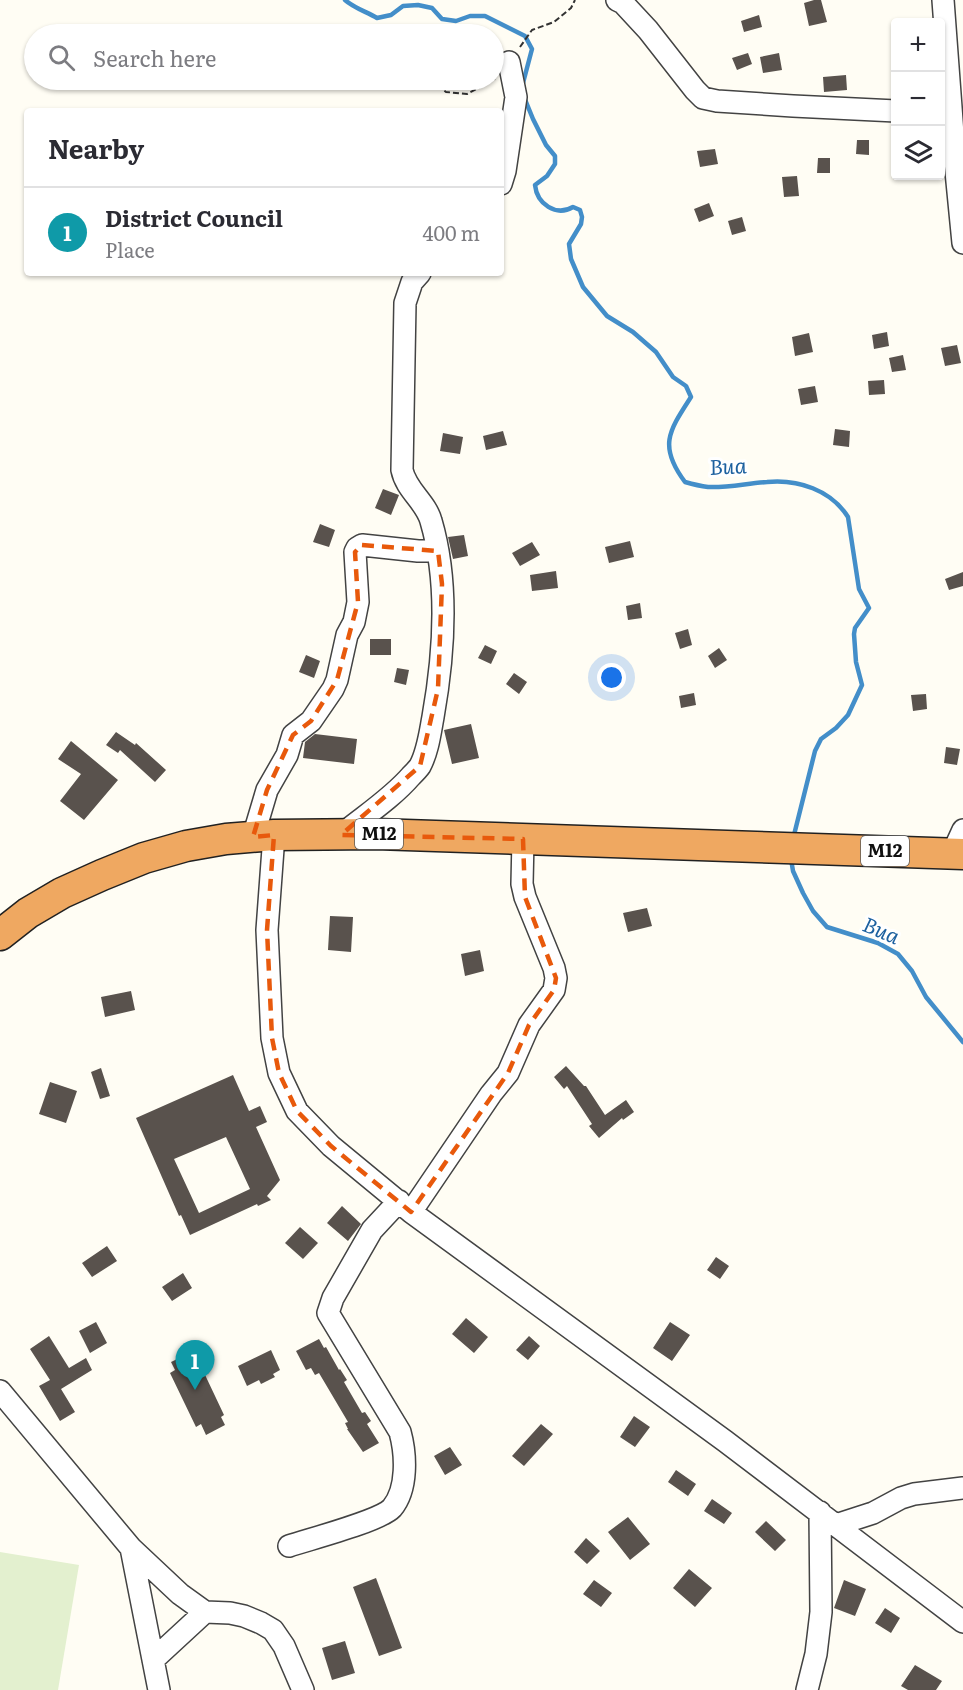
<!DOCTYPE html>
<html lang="en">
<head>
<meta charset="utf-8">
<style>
	:root { --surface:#fff; --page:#f7f7f7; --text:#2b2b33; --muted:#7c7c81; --line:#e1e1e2; --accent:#7c3aed }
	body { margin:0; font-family:Literata,serif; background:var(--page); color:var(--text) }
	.controls { position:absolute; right:18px; top:18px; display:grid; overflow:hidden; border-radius:6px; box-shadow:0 2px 4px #0004 }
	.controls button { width:54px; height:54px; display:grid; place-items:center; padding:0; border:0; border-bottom:2px solid var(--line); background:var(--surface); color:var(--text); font:30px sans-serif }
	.you { position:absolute; left:612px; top:678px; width:21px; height:21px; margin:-15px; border:4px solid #fff; border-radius:50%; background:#1a73e8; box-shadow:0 0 0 9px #1a73e833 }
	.badge { display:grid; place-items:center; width:39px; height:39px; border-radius:50%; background:var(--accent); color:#fff; font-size:20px; font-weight:700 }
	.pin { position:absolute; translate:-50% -50px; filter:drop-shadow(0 2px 3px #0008) }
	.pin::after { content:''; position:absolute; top:32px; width:21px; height:18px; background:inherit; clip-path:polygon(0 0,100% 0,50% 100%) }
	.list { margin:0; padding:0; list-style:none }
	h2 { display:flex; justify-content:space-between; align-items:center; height:78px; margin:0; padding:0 24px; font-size:26px }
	h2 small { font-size:20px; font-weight:400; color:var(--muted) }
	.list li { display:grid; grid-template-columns:39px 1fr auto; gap:18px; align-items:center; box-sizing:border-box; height:90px; padding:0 24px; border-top:2px solid var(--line) }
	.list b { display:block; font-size:22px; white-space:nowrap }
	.list p { margin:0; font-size:20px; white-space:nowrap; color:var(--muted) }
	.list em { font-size:20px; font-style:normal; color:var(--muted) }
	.icon { flex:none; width:33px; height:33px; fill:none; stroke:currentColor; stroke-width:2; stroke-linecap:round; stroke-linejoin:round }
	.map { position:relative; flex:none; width:963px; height:1690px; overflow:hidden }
	.search { position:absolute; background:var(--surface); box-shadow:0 2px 4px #0004; left:24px; top:24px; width:480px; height:66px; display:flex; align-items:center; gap:15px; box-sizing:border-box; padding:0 21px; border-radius:33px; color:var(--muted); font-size:22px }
	.panel { position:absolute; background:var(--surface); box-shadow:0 2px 4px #0004; left:24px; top:108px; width:480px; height:168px; border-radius:6px }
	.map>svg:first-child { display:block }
	.pitch { fill:#e3f0cf }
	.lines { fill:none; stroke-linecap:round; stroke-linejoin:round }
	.stream { stroke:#438ec9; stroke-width:4.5 }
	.building { fill:#59524d; fill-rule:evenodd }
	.minor-casing { stroke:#434343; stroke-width:24 }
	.highway-casing { stroke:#212121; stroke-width:33 }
	.path { stroke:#323232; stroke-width:2; stroke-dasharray:6 3; stroke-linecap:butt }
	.minor { stroke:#fff; stroke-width:21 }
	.highway { stroke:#efa861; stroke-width:30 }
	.marked { fill:none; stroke:#e8590c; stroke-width:4.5; stroke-dasharray:12 8; stroke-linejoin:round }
	.labels { text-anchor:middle; stroke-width:6; stroke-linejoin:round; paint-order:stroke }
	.shield { fill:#fff; stroke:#585858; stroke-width:1.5 }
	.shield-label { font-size:18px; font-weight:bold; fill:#101010 }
	.water-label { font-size:21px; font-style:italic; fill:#1c609f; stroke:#fff }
</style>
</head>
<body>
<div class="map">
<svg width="963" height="1690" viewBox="0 0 963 1690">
	<rect width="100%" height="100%" fill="#fffdf4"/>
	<!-- pitch -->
	<path class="pitch" d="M 0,1552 L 79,1565 L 58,1690 L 0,1690 Z"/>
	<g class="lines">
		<!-- stream -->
		<path class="stream" d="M 345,0 C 354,8 367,12 377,18 L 391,15 L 403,6 L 418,5 L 432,8 L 442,19 L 456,21 L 470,16 L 485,16 L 525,36 L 532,49 L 523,83
			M 524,97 L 533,119 L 546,145 L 555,156 L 555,164 L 547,176 L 535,185 C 537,204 556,217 573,207 L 580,210 L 582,217 L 581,224 L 569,244 L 571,259 L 583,287 L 607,316 L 633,332 L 656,352 L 673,377 L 686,386 L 691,397 C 669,431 658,446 685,482 C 692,484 700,486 708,487 C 728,488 748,483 767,482 C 798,479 831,490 848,517 L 859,589 L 869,608 L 855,628 L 854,634 L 856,662 L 862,685 L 848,715 L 836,728 L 821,739 L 815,751 L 793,839
			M 791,859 L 793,871 L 803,893 L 813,911 L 827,927 L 878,943 L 898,954 L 912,971 L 926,997 L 963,1042"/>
	</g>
	<!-- building -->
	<path class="building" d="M 814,0 L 821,0 L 827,22 L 809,26 L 804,3 Z
		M 759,15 L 762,27 L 744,32 L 741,21 Z
		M 748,53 L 752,64 L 737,70 L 732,58 Z
		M 779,53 L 782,70 L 763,73 L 760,57 Z
		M 846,75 L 847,90 L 824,92 L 823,77 Z
		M 857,140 L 869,140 L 869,155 L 856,154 Z
		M 715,149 L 718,164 L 700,167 L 697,151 Z
		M 818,158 L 830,158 L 830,173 L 817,173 Z
		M 797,176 L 799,196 L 784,197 L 782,177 Z
		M 709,203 L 714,216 L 699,222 L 694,209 Z
		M 742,217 L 746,231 L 732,235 L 728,221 Z
		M 887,332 L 889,346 L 874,349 L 872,335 Z
		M 809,333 L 813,352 L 795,356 L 792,337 Z
		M 957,345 L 961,363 L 945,366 L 941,348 Z
		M 903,355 L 906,370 L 892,372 L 889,358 Z
		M 884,380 L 885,394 L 869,395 L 868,381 Z
		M 815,386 L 818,402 L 801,405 L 798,389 Z
		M 835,429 L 850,431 L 849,447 L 833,445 Z
		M 503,431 L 507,445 L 486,450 L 483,436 Z
		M 443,433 L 463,437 L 460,454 L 440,451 Z
		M 383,489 L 399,495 L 391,515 L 375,508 Z
		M 320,524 L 335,530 L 329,547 L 313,542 Z
		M 464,535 L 468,556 L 453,559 L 448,537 Z
		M 630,541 L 634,557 L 609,563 L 605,547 Z
		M 532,542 L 540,555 L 520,566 L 512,553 Z
		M 556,571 L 558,588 L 532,591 L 530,575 Z
		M 963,572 L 963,586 L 949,590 L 945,579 Z
		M 640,603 L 642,618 L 628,620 L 626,606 Z
		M 688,629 L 692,645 L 680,649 L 675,633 Z
		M 370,639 L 391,639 L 391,655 L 370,655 Z
		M 485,645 L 497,651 L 491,664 L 478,658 Z
		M 719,648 L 727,660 L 715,668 L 708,656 Z
		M 306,655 L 320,661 L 314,678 L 299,672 Z
		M 397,668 L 409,670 L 406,685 L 394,682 Z
		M 514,673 L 527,682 L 519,694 L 506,684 Z
		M 694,693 L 696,705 L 681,708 L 679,696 Z
		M 926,694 L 927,709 L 913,711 L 911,695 Z
		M 471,724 L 479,758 L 452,764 L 444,730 Z
		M 116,732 L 135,745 L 136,743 L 166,770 L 155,782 L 120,750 L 118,753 L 106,745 Z
		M 315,734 L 357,739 L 354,764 L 303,758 L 305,742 Z
		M 71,741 L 118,780 L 84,820 L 60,801 L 81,774 L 58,759 Z
		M 946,747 L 960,749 L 957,765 L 944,763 Z
		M 647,908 L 652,926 L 628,932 L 623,913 Z
		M 330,916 L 353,917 L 351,952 L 328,950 Z
		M 480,950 L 484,971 L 465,976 L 461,954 Z
		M 131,991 L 135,1010 L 105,1017 L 101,997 Z
		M 566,1066 L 584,1086 L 586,1086 L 605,1115 L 626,1100 L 634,1112 L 623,1120 L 622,1118 L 599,1138 L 589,1126 L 592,1124 L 567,1086 L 564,1089 L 554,1077 Z
		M 101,1068 L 110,1096 L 100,1099 L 91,1072 Z
		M 233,1075 L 249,1111 L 260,1106 L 267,1122 L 256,1127 L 280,1180 L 267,1196 L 271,1200 L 258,1206 L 257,1204 L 190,1235 L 181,1215 L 179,1216 L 136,1118 ZM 226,1137 L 250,1189 L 199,1213 L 174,1159 Z
		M 50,1082 L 77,1091 L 66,1123 L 39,1114 Z
		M 342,1206 L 361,1224 L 348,1241 L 327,1223 Z
		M 300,1227 L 318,1243 L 303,1259 L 285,1243 Z
		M 107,1246 L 117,1261 L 92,1277 L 82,1263 Z
		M 716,1257 L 729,1266 L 720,1279 L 707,1270 Z
		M 183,1273 L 192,1288 L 172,1301 L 162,1287 Z
		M 466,1318 L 488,1337 L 474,1353 L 452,1334 Z
		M 96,1322 L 107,1343 L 90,1353 L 79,1331 Z
		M 670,1322 L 690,1335 L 672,1361 L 653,1348 Z
		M 49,1336 L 69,1368 L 86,1358 L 92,1370 L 61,1389 L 75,1412 L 60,1421 L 39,1386 L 50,1380 L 30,1349 Z
		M 529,1336 L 540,1346 L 528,1360 L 516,1350 Z
		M 319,1339 L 324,1348 L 326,1347 L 339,1370 L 340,1369 L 347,1380 L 344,1382 L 362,1413 L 365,1412 L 371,1421 L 367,1424 L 379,1443 L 363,1452 L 347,1429 L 348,1429 L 345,1423 L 348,1422 L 319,1373 L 315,1375 L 311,1368 L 306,1370 L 296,1351 Z
		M 271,1350 L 280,1370 L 273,1374 L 275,1377 L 261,1384 L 259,1380 L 247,1386 L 238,1366 Z
		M 190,1353 L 194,1362 L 198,1360 L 224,1415 L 221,1417 L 225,1425 L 206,1435 L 201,1424 L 196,1427 L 170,1373 L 175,1370 L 171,1362 Z
		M 634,1416 L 650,1427 L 635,1447 L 620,1437 Z
		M 541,1424 L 553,1434 L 524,1466 L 512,1456 Z
		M 450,1447 L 462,1465 L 445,1475 L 434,1456 Z
		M 676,1470 L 696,1484 L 688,1496 L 668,1482 Z
		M 712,1499 L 732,1513 L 724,1524 L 704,1511 Z
		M 628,1517 L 650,1544 L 630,1560 L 608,1532 Z
		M 766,1521 L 786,1540 L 775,1551 L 755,1532 Z
		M 586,1538 L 600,1551 L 587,1564 L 574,1552 Z
		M 689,1569 L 712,1588 L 695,1607 L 673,1588 Z
		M 376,1578 L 402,1648 L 379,1656 L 353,1587 Z
		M 594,1580 L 612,1593 L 601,1607 L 583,1594 Z
		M 844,1580 L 866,1589 L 855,1616 L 834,1608 Z
		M 885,1608 L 900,1618 L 891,1633 L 875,1623 Z
		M 345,1641 L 355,1673 L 332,1680 L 322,1648 Z
		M 915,1665 L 942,1681 L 936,1690 L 908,1690 L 901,1686 Z"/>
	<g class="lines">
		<!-- minor casing -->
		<g class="minor-casing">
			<path id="minor" d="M 617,0 L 623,3 L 648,30 L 695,90 L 703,98 L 717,101 L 793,106 L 896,111
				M 943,0 L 955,161 L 963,243
				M 501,184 L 505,171 L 516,97 L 509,62
				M 274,835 L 267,930 L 272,1038 L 279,1073 L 297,1111 L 331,1146 L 411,1212 L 725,1441 L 963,1622
				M 341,835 C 364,816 391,799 411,776 C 414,773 418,769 420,766 C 428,751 430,733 433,717 C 444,655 449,582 431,521 C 426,502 406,490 402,470 L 405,303 L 412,282 L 420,273
				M 253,837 L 267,790 L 287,755 L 293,735 L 311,721 L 333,689 L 337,680 L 347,635 L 354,622 L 358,602 L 355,552 L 357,548 L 362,545 L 418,551 L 438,551
				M 952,854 L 963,830
				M 411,1212 L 491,1094 L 508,1073 L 529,1025 L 554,990 L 556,978 L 554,968 L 525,897 L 522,884 L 523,839
				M 0,1391 L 131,1548 L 180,1594 L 205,1612 L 230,1613 L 244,1616 L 261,1623 L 273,1630 L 284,1646 L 303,1690
				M 836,1525 L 873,1513 L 901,1498 L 914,1494 L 963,1488
				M 289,1546 C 310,1539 380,1521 392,1508 C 408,1489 406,1454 400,1432 L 328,1313 L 333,1298 L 372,1230 L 399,1201
				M 131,1548 L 159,1690
				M 153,1660 L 205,1612
				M 807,1690 L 816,1654 L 821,1612 L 820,1512"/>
		</g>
		<!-- highway casing -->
		<g class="highway-casing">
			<path id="highway" d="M 0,935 L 28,913 L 62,893 L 102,875 L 144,858 L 186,846 L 226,839 L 274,835 L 376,834 L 963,854"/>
		</g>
		<!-- path -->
		<path class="path" d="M 520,47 L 532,30 L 554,22 L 571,8 L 575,0
			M 430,80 L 446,92 L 467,94 L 495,79"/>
		<!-- minor -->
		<use href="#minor" class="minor"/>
		<!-- highway -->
		<use href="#highway" class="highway"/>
	</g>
	<!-- marked area -->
	<path class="marked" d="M 362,545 L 438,551 L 442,584 L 438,689 L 420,766 L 341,835 L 523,839 L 525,897 L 556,978 L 554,990 L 529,1025 L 508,1073 L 411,1212 L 331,1146 L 297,1111 L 279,1073 L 272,1038 L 267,930 L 274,835 L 253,837 L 267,790 L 293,735 L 311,721 L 337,680 L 358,602 L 355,552 Z"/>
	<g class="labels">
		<!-- shield labels -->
		<g class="shield">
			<rect x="355" y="819" width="48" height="30" rx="4.5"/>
			<rect x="861" y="836" width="48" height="30" rx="4.5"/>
		</g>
		<g class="shield-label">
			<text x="379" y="840">M12</text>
			<text x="885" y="857">M12</text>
		</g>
		<!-- water labels -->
		<g class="water-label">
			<text transform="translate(728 467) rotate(-3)" y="7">Bua</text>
			<text transform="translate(881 931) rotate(23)" y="7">Bua</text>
		</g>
	</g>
</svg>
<div class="controls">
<button>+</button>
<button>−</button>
<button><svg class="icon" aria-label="layers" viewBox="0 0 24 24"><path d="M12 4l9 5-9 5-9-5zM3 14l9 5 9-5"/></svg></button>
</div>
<div class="you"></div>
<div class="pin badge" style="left:195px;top:1390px;background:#0f9aa8">1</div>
<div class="search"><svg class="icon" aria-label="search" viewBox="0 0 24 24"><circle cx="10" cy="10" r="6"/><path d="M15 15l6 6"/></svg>Search here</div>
<section class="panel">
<h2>Nearby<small></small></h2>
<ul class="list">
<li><span class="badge" style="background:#0f9aa8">1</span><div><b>District Council</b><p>Place</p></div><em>400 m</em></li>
</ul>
</section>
</div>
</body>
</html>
